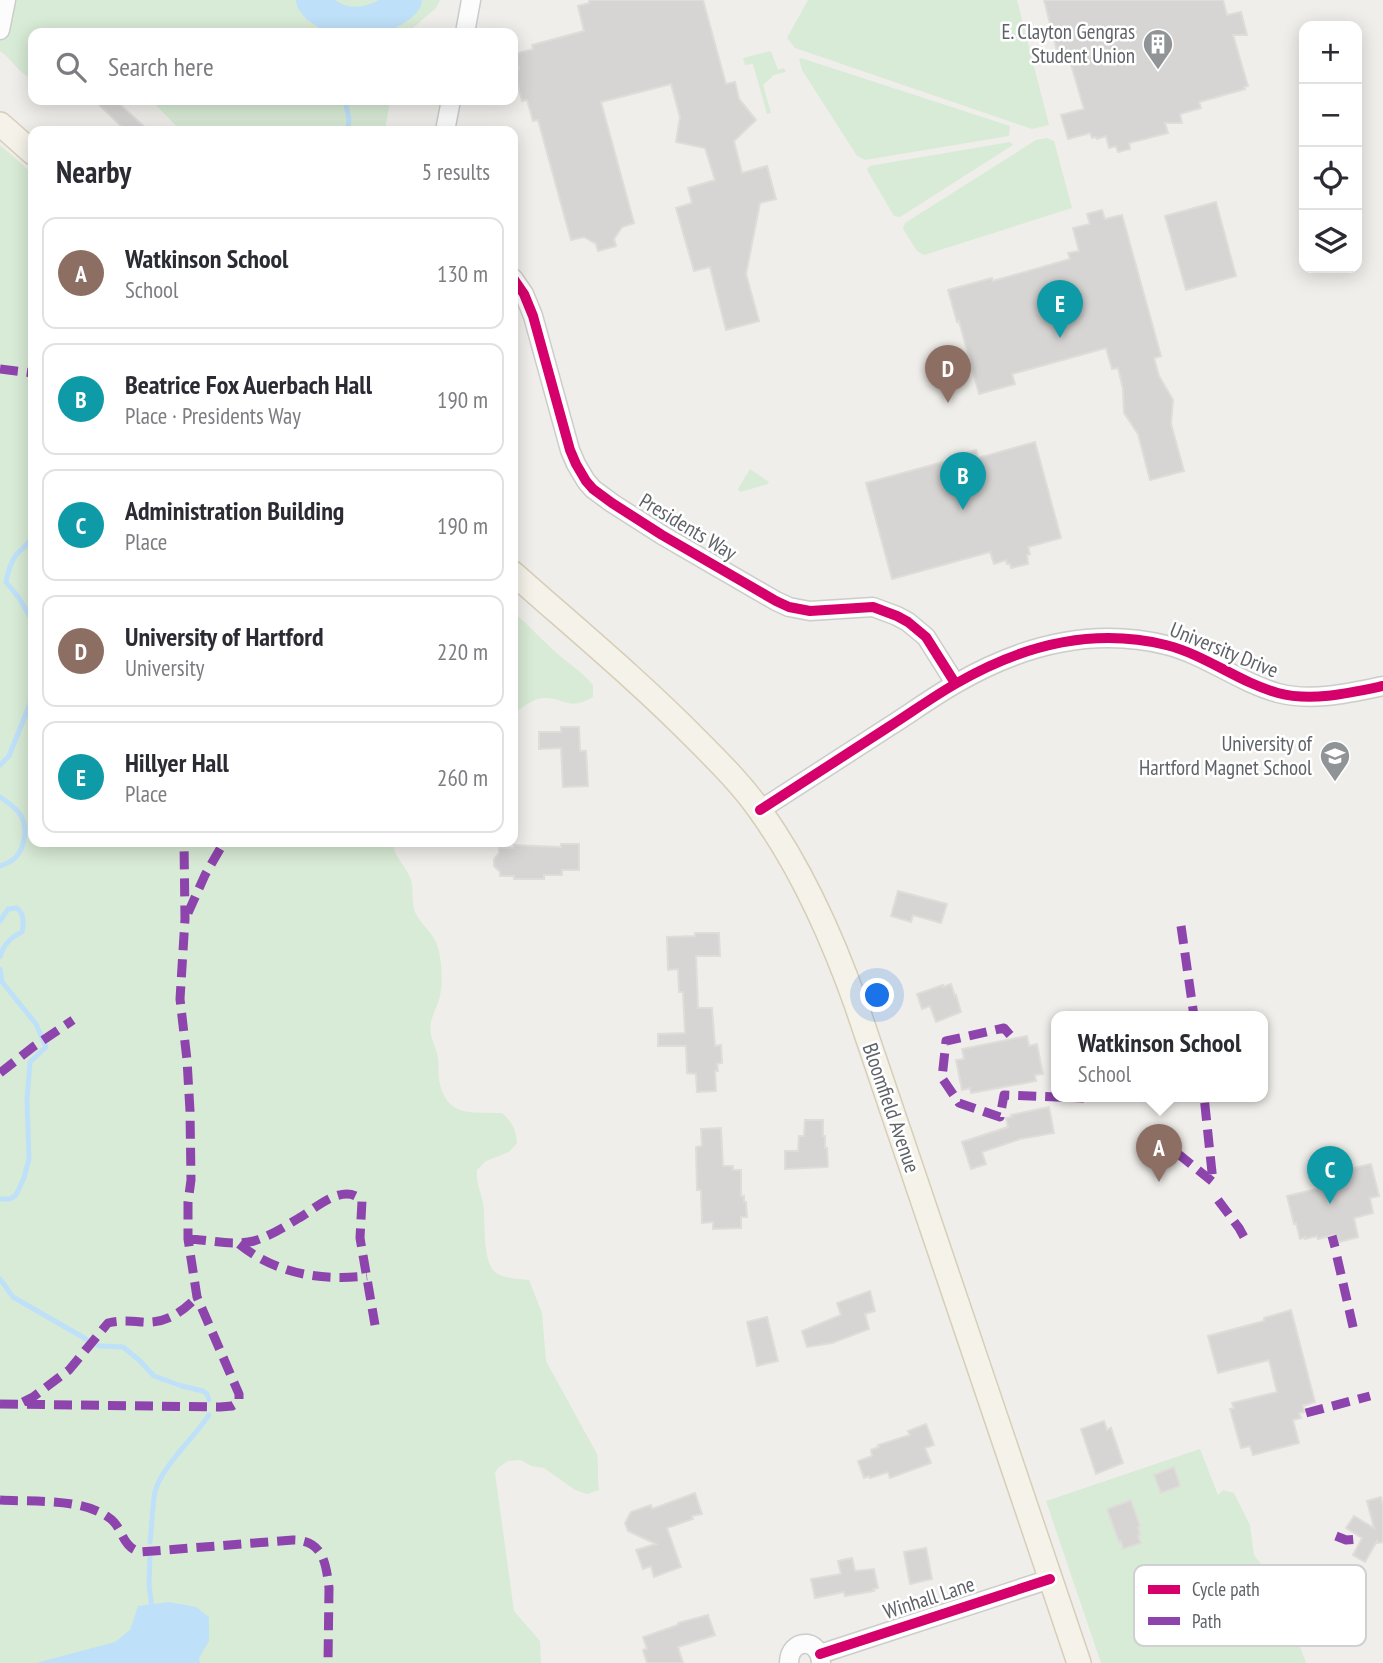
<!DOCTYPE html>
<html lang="en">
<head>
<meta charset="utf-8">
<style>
	:root { --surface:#fff; --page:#f7f7f7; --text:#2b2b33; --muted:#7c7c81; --line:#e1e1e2; --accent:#919496 }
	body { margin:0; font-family:"PT Sans Narrow",sans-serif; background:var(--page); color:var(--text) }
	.controls { position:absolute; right:21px; top:21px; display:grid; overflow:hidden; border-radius:14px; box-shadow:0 4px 18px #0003 }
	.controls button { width:63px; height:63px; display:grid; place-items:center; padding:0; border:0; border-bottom:2px solid var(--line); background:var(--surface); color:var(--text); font:35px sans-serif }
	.you { position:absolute; left:878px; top:996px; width:24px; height:24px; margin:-18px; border:5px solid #fff; border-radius:50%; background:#1a73e8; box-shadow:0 0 0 10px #1a73e833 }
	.badge { display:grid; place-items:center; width:46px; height:46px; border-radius:50%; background:var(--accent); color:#fff; font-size:23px; font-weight:700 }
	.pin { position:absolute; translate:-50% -58px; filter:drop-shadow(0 2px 4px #0008) }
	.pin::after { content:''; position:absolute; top:37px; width:24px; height:21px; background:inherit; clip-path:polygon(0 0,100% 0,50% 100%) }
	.popup { position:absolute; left:1051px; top:1011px; width:217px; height:91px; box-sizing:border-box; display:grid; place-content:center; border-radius:14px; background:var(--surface); filter:drop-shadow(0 2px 5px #0005); font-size:23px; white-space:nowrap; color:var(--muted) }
	.popup b { font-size:26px; color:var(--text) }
	.popup::after { content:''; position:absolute; left:50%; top:100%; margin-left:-14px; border:14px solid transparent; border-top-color:var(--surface) }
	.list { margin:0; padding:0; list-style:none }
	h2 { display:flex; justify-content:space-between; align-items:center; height:91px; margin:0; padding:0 28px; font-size:30px }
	h2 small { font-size:23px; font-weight:400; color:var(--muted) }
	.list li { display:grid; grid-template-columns:46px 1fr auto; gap:21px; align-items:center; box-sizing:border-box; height:112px; margin:0 14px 14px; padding:0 14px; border:2px solid var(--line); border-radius:14px }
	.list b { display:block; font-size:26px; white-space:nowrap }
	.list p { margin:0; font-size:23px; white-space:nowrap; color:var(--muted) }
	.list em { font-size:23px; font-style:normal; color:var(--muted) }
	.icon { flex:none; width:38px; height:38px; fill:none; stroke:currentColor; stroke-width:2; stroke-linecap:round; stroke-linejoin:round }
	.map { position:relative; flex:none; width:1383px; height:1663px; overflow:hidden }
	.search { position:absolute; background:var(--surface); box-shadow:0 4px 18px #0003; left:28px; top:28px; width:490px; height:77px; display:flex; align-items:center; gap:18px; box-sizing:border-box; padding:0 24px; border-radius:14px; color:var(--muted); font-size:26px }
	.panel { position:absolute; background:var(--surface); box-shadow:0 4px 18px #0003; left:28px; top:126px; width:490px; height:721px; border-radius:14px }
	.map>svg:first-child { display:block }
	.green { fill:#d8ebd6 }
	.water { fill:#bfe0f9 }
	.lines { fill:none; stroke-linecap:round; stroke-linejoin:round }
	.stream { stroke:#bfe0f9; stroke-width:5 }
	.river { stroke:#bfe0f9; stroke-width:32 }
	.building { fill:#d6d5d3; stroke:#deddd9; stroke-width:2 }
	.minor-casing { stroke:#cbcccc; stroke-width:21 }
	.major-casing { stroke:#d7ceb8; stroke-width:26 }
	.minor { stroke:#fdfcfc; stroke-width:18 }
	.major { stroke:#f4f2e9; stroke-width:23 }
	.quiet { stroke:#8e44ad; stroke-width:9; stroke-dasharray:18 9; stroke-linecap:butt }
	.cycleway-casing { stroke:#fff; stroke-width:15 }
	.cycleway { stroke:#d6006c; stroke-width:10 }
	.labels { text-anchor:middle; stroke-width:5; stroke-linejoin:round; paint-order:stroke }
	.poi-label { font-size:21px; fill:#5f6368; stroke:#fff; text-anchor:end }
	.street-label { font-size:21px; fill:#5f6368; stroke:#fff }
	.key { fill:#fff; stroke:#cfd0d2; stroke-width:2 }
	.key-label { font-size:19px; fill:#5f6368 }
</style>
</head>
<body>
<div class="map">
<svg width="1383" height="1663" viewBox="0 0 1383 1663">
	<rect width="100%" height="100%" fill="#efeeea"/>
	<!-- green -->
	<path class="green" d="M 0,0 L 440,0 L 436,8 L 407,33 L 33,33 L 33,80 C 17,72 14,61 0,51 Z
		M 808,0 L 1017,0 L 1049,125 L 1032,129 L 795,48 L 787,38 Z
		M 771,51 L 778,70 L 784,68 L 786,72 L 774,75 L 763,85 L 771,113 L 767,114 L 753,64 L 745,65 L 743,58 Z
		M 801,58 L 1010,126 L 1009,136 L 865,160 L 857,156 L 802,70 L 799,60 Z
		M 151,100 L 390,100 L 385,131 L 181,131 Z
		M 1047,138 L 1054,141 L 1072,208 L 924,255 L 917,251 L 903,229 L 905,223 L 1036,140 Z
		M 1010,142 L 1013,145 L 900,217 L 894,216 L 867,170 L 869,166 Z
		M 0,145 L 33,174 L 33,842 L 393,842 C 393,857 407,866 411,880 C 414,891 411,901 415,912 C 421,925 434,933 438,948 C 442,962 443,982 440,996 C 438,1005 433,1013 431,1022 C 428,1036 436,1045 438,1058 C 439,1066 438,1073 439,1080 C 446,1118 472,1112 502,1113 C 512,1122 516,1129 517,1143 L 509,1152 L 486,1161 L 477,1170 C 476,1183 480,1190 483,1202 C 486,1219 481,1261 496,1273 C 505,1279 520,1279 529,1280 L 542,1313 L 546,1361 L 597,1454 C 599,1466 597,1478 599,1490 L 587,1494 L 575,1490 L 544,1468 L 531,1466 L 521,1460 L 508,1461 L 498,1468 L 495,1473 L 514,1611 L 540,1641 L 541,1663 L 0,1663 Z
		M 750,469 L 769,482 L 768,484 L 740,492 L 738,489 Z
		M 513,612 C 529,625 543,641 559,655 C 571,665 583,673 593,685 L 593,697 C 568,712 565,697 543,698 C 532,699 522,708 513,714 Z
		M 1200,1449 L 1218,1495 L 1223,1490 L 1234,1493 L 1250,1525 L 1254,1555 L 1272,1578 L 1283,1599 L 1306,1663 L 1101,1663 L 1046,1501 Z"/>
	<!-- water -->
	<path class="water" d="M 169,1602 L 196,1607 L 209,1617 L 209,1641 L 199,1658 L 200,1663 L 36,1663 L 115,1642 L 130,1630 L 138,1606 Z"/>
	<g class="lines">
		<!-- stream -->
		<path class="stream" d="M 322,33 L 336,21
			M 345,100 L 349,119 L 348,131
			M 33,537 C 29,543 26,545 21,550 C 12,557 8,571 6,582 L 19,598 L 33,622
			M 0,765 L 9,756 L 33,696
			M 0,797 C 7,802 17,808 21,816 C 28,827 25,848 15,858 C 11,862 5,864 0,866
			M 0,921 L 8,909 L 17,908 C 24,913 24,924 22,932 C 11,937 3,945 0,957
			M 0,969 L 2,982 L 36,1024 L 46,1047 L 30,1062 L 27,1100 L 29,1159 L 24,1178 L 16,1195 L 10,1199 L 0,1199
			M 0,1279 L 13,1297 L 86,1339
			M 97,1345 L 100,1346 L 123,1347 L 139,1360 L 154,1376 L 182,1386 L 203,1391 L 207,1394 L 209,1400
			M 150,1542 C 152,1526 152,1508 155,1492 C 161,1467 194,1438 209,1415
			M 150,1555 L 149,1585 L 152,1608"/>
		<!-- river -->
		<path class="river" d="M 312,0 C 315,6 318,8 324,12 C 347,29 369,24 393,11 C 399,7 402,6 406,0"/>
	</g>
	<!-- building -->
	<path class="building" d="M 589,0 L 703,0 L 726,84 L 735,82 L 739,99 L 756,120 L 734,141 L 742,173 L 767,166 L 776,199 L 760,203 L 746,274 L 759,321 L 726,330 L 710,267 L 694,271 L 676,208 L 692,203 L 688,188 L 715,180 L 705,148 L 676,142 L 680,117 L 671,84 L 601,102 L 634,223 L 622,227 L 614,239 L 616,246 L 598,251 L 596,244 L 584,237 L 571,240 L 538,120 L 533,121 L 527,100 L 522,101 L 514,70 L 519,69 L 515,54 L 533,49 L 532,45 L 584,31 L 578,6 L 589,3 Z
		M 1044,0 L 1223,0 L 1227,15 L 1241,12 L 1247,35 L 1233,35 L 1248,86 L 1244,87 L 1245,89 L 1199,102 L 1201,108 L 1180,114 L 1182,123 L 1165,123 L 1168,133 L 1129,143 L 1130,149 L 1118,152 L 1116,146 L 1109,148 L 1106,136 L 1097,139 L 1096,137 L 1092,138 L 1090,133 L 1068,139 L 1061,115 L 1084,109 L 1067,51 L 1058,55 Z
		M 94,100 L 115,100 L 149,131 L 126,131 Z
		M 1216,202 L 1236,276 L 1186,290 L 1165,216 Z
		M 1102,210 L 1105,219 L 1122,215 L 1161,356 L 1154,358 L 1159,376 L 1173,400 L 1171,424 L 1184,471 L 1150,480 L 1138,434 L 1124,413 L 1123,389 L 1118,368 L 1112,369 L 1106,348 L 1012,374 L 1015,384 L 979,394 L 959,321 L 957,322 L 948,290 L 992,278 L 993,281 L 1070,259 L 1068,253 L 1079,251 L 1073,228 L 1090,224 L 1087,214 Z
		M 1035,442 L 1061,538 L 1028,547 L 1030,554 L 1027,555 L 1028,564 L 1011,568 L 1010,564 L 1007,564 L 1006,560 L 994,564 L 990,552 L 892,579 L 866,483 L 958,458 L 957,455 L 976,450 L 978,458 Z
		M 561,727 L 579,727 L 580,751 L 586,751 L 588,786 L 563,787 L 561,748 L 539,749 L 539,732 L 561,732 Z
		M 561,844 L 579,844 L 579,870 L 562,870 L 562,875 L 544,875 L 544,879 L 514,879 L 514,876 L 500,876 L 500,872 L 494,866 L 494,859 L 499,853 L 499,848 L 514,848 L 514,845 L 561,847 Z
		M 898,891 L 947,904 L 941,923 L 913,915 L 911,922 L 891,916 Z
		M 695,933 L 719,933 L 720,956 L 696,956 L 698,1008 L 712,1008 L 715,1046 L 721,1045 L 722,1063 L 717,1064 L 718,1071 L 715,1071 L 716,1091 L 697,1092 L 696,1074 L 687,1073 L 686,1046 L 658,1046 L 658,1034 L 685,1033 L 683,992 L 679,992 L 678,969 L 668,970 L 667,937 L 695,936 Z
		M 951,984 L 955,996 L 956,995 L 961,1012 L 936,1022 L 930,1006 L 922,1009 L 917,994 L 943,985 L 943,987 Z
		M 1027,1036 L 1029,1046 L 1037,1044 L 1043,1074 L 1035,1075 L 1036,1081 L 971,1093 L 970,1088 L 962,1090 L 956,1060 L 964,1059 L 962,1049 Z
		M 1049,1107 L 1054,1133 L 1020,1139 L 982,1152 L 986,1164 L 971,1169 L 962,1142 L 1008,1127 L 1006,1118 L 1012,1117 L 1011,1115 Z
		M 805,1120 L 823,1120 L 823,1136 L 825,1136 L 825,1148 L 827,1148 L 828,1166 L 827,1167 L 785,1169 L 785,1151 L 798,1151 L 799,1136 L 804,1136 Z
		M 721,1128 L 723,1166 L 733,1166 L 733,1170 L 741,1170 L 741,1196 L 744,1196 L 744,1202 L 746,1202 L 747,1217 L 741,1217 L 741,1228 L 713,1229 L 713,1222 L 702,1223 L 701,1190 L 697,1190 L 696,1147 L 702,1146 L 701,1129 Z
		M 1371,1164 L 1379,1196 L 1370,1198 L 1373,1213 L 1354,1218 L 1358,1237 L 1336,1243 L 1334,1235 L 1318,1239 L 1317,1236 L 1305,1239 L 1305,1237 L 1300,1239 L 1296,1223 L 1294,1224 L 1287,1196 L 1342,1183 L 1340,1175 L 1346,1174 L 1345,1170 Z
		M 870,1291 L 875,1311 L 865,1314 L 869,1329 L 832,1343 L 807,1347 L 802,1331 L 841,1315 L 837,1303 Z
		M 1291,1310 L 1315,1402 L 1303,1406 L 1305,1412 L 1299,1413 L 1301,1418 L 1293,1420 L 1299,1443 L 1253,1455 L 1250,1446 L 1241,1448 L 1230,1409 L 1234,1408 L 1232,1403 L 1277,1392 L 1269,1360 L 1218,1373 L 1208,1336 L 1264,1321 L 1264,1318 Z
		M 767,1317 L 778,1361 L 757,1366 L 747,1322 Z
		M 1104,1421 L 1107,1430 L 1111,1428 L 1123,1463 L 1096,1474 L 1081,1429 Z
		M 926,1424 L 934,1445 L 925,1448 L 931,1463 L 890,1478 L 888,1472 L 870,1478 L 869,1476 L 864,1478 L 858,1461 L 872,1456 L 871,1450 L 879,1447 L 878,1445 L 910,1435 L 908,1431 Z
		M 1174,1467 L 1180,1486 L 1161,1493 L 1154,1475 Z
		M 695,1493 L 702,1514 L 692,1516 L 693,1519 L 667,1528 L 681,1567 L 654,1577 L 651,1566 L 643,1569 L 636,1550 L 656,1544 L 628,1531 L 625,1523 L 631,1512 L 651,1505 L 652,1509 Z
		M 1381,1497 L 1383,1506 L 1383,1542 L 1378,1543 L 1377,1541 L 1365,1562 L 1353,1555 L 1362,1538 L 1346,1528 L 1354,1516 L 1374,1528 L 1367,1501 Z
		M 1131,1500 L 1140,1526 L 1138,1527 L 1140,1535 L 1138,1536 L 1141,1543 L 1123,1549 L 1121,1541 L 1119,1542 L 1107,1509 Z
		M 926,1548 L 932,1579 L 910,1584 L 904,1552 Z
		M 852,1558 L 855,1571 L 874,1569 L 878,1588 L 873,1589 L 874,1591 L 845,1596 L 844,1592 L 815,1598 L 811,1579 L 841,1574 L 838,1561 Z
		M 1166,1591 L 1180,1633 L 1154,1642 L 1139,1600 Z
		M 1229,1601 L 1235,1619 L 1215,1625 L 1209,1607 Z
		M 708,1615 L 715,1635 L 678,1647 L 683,1663 L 647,1663 L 643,1650 L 647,1649 L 643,1637 L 678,1625 L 678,1623 Z"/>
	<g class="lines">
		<!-- minor casing -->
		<g class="minor-casing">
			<path id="minor" d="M 0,30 L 6,0
				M 465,33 L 471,0
				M 445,131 L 451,100
				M 513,278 L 524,294 L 533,316 L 570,450 L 576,464 L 586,481 L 593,489 L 612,503 L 662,535 L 776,601 L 789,607 L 810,611 L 873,607 L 897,616 L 908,622 L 926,637 L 955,683
				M 760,810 C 804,782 847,754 890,726 C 912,712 934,696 957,683 C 1021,646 1092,627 1166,645 C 1206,655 1238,682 1278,693 C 1311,702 1350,693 1383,686
				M 820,1654 L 1050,1579
				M 789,1663 C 789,1638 820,1637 821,1663"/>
		</g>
		<!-- major casing -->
		<g class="major-casing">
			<path id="major" d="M 0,124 L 33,153
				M 513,573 C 575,628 639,681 698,741 C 720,763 743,786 761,812 C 803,871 833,939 857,1007 L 1079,1663"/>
		</g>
		<!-- minor -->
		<use href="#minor" class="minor"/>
		<!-- major -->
		<use href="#major" class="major"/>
		<!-- quiet -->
		<path class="quiet" d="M 0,369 L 33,373
			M 188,913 L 205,875 L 224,842
			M 1181,926 L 1194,1016
			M 1010,1035 L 1004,1028 L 946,1041 L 942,1078 L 959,1103 L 1000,1117 L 1004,1095 L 1084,1098
			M 0,1073 L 33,1047 L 73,1020
			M 1156,1136 L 1213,1182 L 1204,1096
			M 1218,1200 L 1239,1228 L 1244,1237
			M 1332,1236 L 1335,1247
			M 188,1239 C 210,1240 233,1246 254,1241 C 270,1236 284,1227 299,1218 C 315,1209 344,1181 362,1201 L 360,1238 L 375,1325
			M 239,1244 C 276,1274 321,1281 367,1276
			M 1337,1257 L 1354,1331
			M 23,1402 L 33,1397 L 69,1370 L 108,1323 C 119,1320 130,1321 142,1322 C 165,1324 181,1313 197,1297
			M 0,1404 L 220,1407 L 232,1406 L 239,1402 L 239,1394 L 197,1297 L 188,1239 L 188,1202 L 191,1180 L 190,1111 L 187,1060 L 180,999 L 185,919 L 184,842
			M 1306,1413 L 1370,1396
			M 0,1500 C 33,1502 81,1498 108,1517 C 124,1527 120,1546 140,1552 L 293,1540 C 323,1540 326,1563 329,1588 L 328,1663
			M 1336,1536 L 1346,1540 L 1358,1539"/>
		<!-- cycleway casing -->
		<g class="cycleway-casing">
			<path id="cycleway" d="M 513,278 L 524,294 L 533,316 L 570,450 L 576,464 L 586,481 L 593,489 L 612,503 L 662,535 L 776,601 L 789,607 L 810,611 L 873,607 L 897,616 L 908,622 L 926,637 L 955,683
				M 760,810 C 804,782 847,754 890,726 C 912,712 934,696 957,683 C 1021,646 1092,627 1166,645 C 1206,655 1238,682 1278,693 C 1311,702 1350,693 1383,686
				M 820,1654 L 1050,1579"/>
		</g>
		<!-- cycleway -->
		<use href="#cycleway" class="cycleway"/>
	</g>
	<!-- icons -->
	<defs>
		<g id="building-pin" transform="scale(1.575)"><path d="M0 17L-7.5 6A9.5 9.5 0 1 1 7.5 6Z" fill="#919496" stroke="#fff"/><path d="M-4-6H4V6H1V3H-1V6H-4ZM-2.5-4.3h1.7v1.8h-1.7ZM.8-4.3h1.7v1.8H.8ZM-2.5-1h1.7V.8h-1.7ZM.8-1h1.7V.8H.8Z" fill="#fff"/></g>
		<g id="school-pin" transform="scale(1.575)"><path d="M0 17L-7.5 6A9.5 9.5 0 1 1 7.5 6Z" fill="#919496" stroke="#fff"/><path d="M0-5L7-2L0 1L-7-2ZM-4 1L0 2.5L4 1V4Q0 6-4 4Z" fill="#fff"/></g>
	</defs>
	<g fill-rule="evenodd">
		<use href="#building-pin" x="1158" y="44"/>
		<use href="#school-pin" x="1335" y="756"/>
	</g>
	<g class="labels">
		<!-- poi labels -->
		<g class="poi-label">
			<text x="1135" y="39">E. Clayton Gengras<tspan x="1135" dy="24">Student Union</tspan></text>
			<text x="1312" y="751">University of<tspan x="1312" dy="24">Hartford Magnet School</tspan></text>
		</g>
		<!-- street labels -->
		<g class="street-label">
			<text transform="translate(688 527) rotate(31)" y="7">Presidents Way</text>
			<text transform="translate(1224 650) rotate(22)" y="7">University Drive</text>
			<text transform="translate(891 1108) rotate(71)" y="7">Bloomfield Avenue</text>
			<text transform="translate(929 1598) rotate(-18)" y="7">Winhall Lane</text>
		</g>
	</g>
	<!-- legend -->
	<rect x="1134" y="1565" width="232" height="81" rx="10" class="key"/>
	<rect x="1148" y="1585" width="32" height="9" fill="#d6006c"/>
	<rect x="1148" y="1617" width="32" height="8" fill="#8e44ad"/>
	<g class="key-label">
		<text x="1192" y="1596">Cycle path</text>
		<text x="1192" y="1628">Path</text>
	</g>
</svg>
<div class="controls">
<button>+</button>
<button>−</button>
<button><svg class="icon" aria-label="locate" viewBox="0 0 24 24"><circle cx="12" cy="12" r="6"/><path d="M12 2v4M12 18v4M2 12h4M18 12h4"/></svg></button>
<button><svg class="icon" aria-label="layers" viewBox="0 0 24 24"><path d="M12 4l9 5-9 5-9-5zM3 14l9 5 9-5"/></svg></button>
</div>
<div class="you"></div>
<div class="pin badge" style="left:1159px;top:1182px;background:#8d6e63">A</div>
<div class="popup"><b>Watkinson School</b>School</div>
<div class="pin badge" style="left:963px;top:510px;background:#0f9aa8">B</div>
<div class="pin badge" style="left:1330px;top:1204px;background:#0f9aa8">C</div>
<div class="pin badge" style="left:948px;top:403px;background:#8d6e63">D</div>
<div class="pin badge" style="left:1060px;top:338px;background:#0f9aa8">E</div>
<div class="search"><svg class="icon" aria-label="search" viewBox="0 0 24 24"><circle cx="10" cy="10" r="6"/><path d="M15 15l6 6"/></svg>Search here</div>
<section class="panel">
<h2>Nearby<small>5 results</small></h2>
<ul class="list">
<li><span class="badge" style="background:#8d6e63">A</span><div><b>Watkinson School</b><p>School</p></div><em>130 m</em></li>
<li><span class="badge" style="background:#0f9aa8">B</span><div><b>Beatrice Fox Auerbach Hall</b><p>Place · Presidents Way</p></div><em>190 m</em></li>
<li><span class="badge" style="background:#0f9aa8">C</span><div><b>Administration Building</b><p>Place</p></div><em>190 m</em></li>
<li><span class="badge" style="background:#8d6e63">D</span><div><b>University of Hartford</b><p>University</p></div><em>220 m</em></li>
<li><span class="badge" style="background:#0f9aa8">E</span><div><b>Hillyer Hall</b><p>Place</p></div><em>260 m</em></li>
</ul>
</section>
</div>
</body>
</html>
